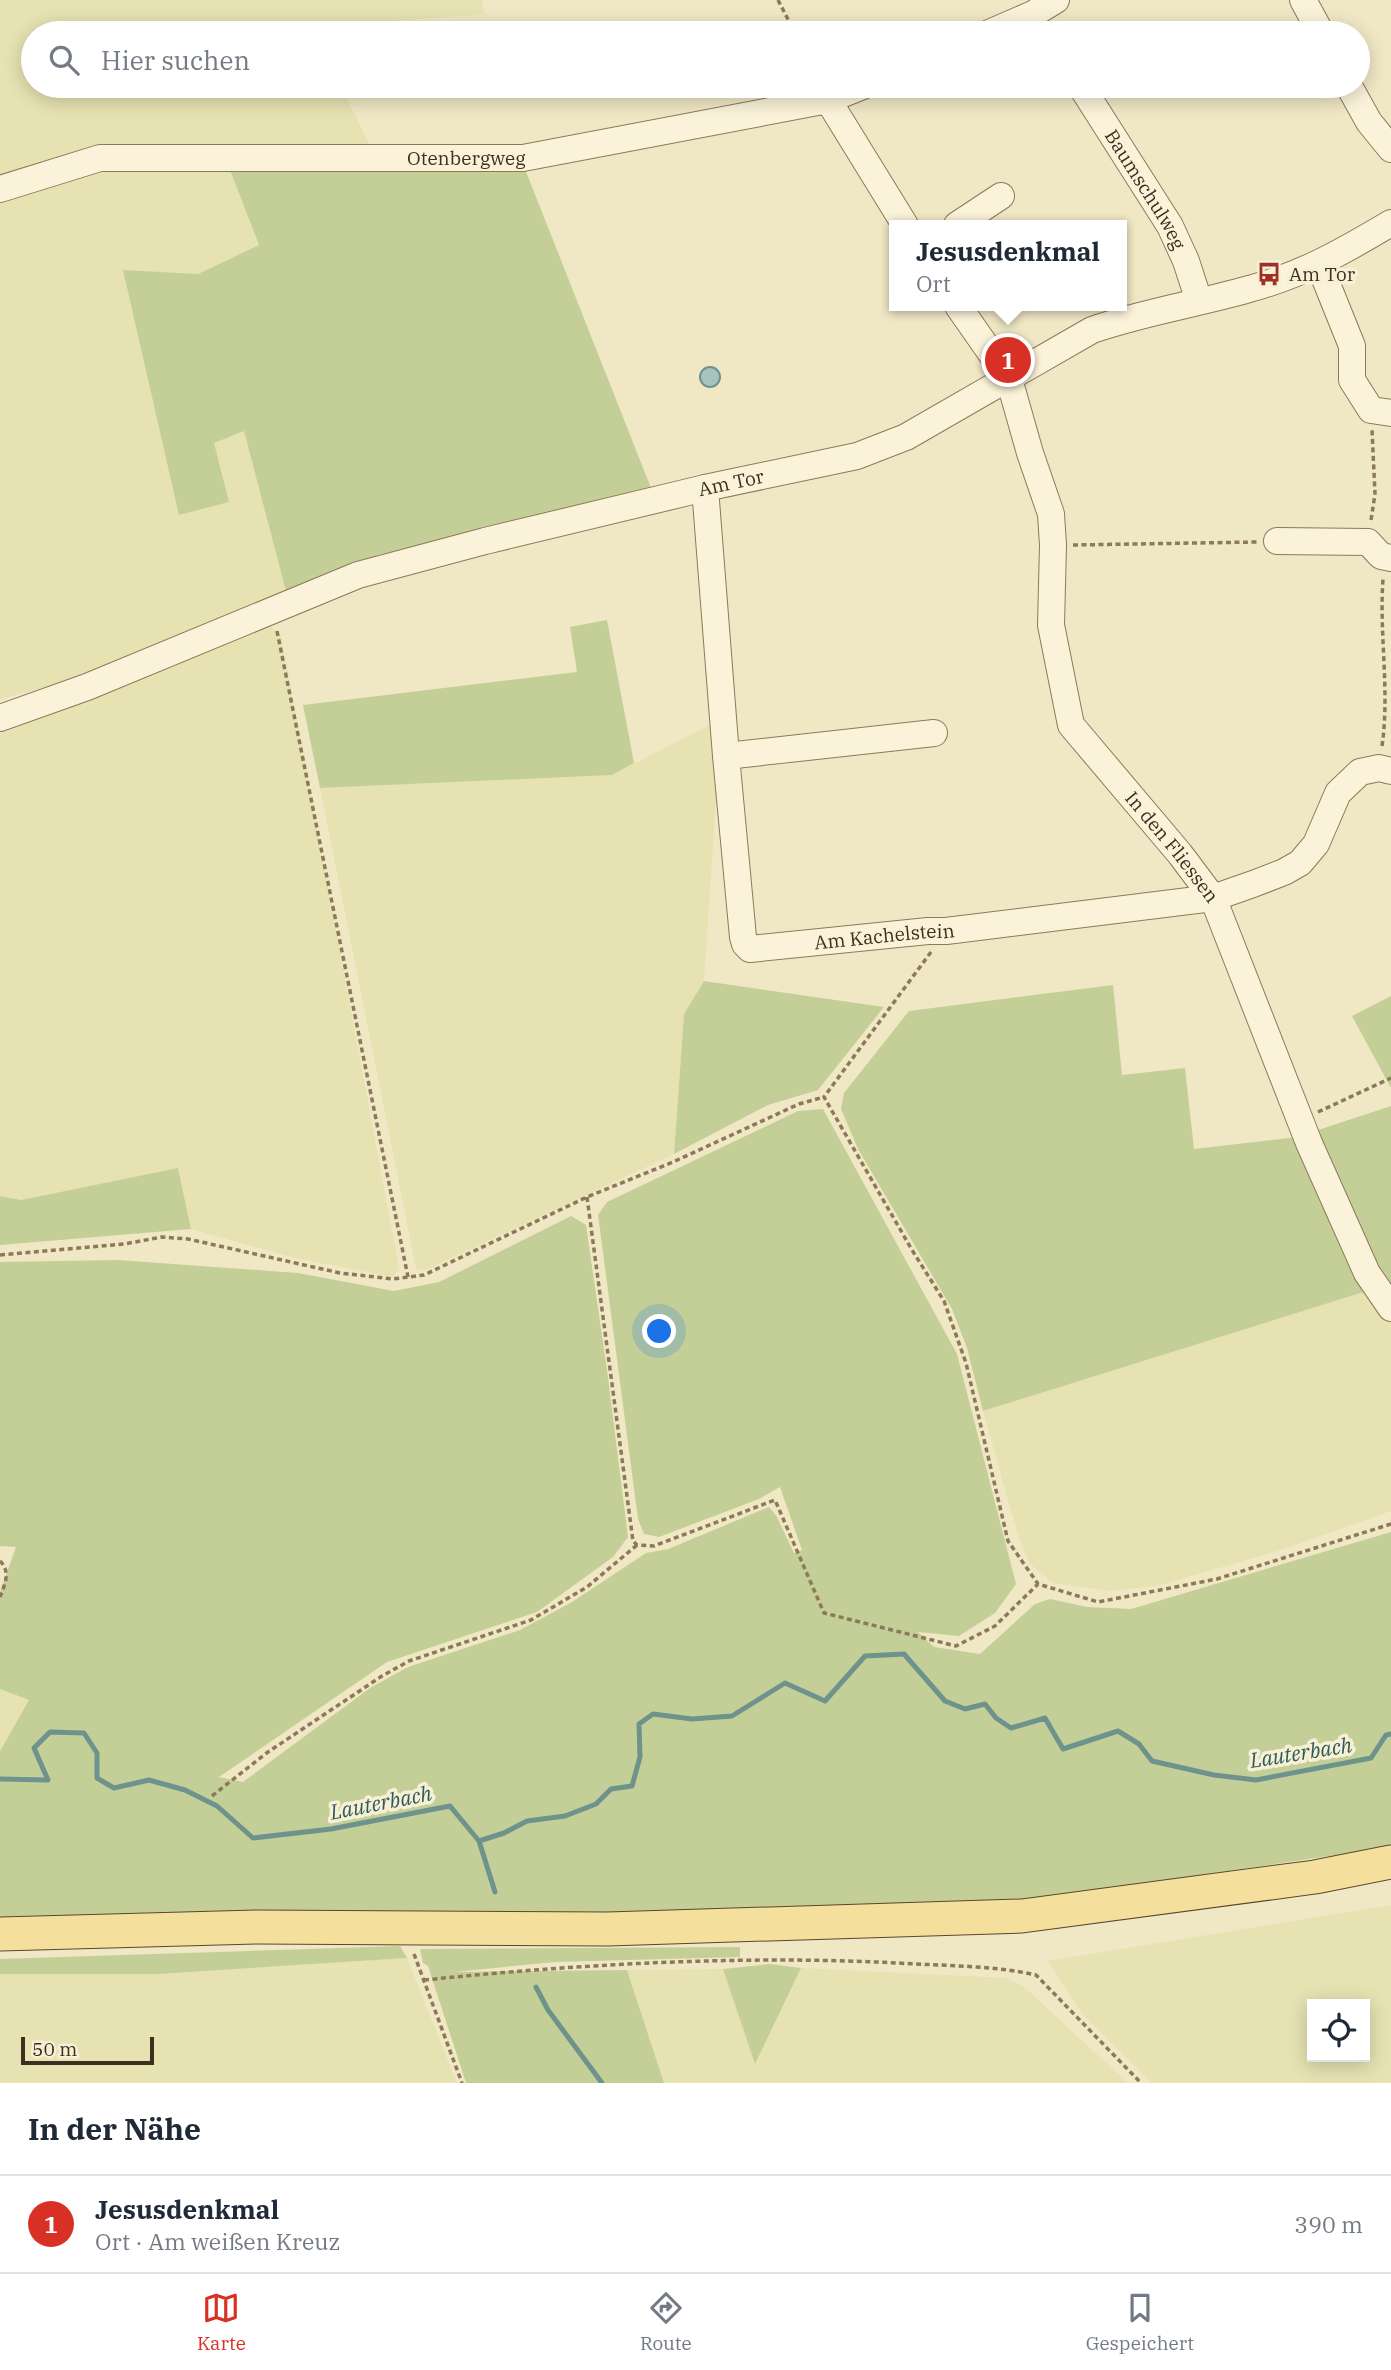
<!DOCTYPE html>
<html lang="de">
<head>
<meta charset="utf-8">
<style>
	:root { --surface:#fff; --page:#f6f6f7; --text:#1f2937; --muted:#747a83; --line:#e0e1e3; --accent:#d93025 }
	body { margin:0; font-family:"IBM Plex Serif",serif; background:var(--page); color:var(--text) }
	.controls { position:absolute; right:21px; bottom:21px; display:grid; overflow:hidden; border-radius:0px; box-shadow:0 4px 18px #0003 }
	.controls button { width:63px; height:63px; display:grid; place-items:center; padding:0; border:0; border-bottom:2px solid var(--line); background:var(--surface); color:var(--text); font:35px sans-serif }
	.scale { position:absolute; left:21px; bottom:18px; width:133px; box-sizing:border-box; padding-left:7px; border:4px solid #3c2f1f; border-top:0; font-size:19px; line-height:24px; white-space:nowrap; color:#3c2f1f; -webkit-text-stroke:5px #f7f0d5; paint-order:stroke }
	.you { position:absolute; left:660px; top:1332px; width:24px; height:24px; margin:-18px; border:5px solid #fff; border-radius:50%; background:#1a73e8; box-shadow:0 0 0 10px #1a73e833 }
	.badge { display:grid; place-items:center; width:46px; height:46px; border-radius:50%; background:var(--accent); color:#fff; font-size:23px; font-weight:700 }
	.pin { position:absolute; translate:-50% -50%; border:4px solid #fff; box-shadow:0 2px 7px #0006 }
	.popup { position:absolute; left:889px; top:220px; width:238px; height:91px; box-sizing:border-box; display:grid; place-content:center; border-radius:0px; background:var(--surface); filter:drop-shadow(0 2px 5px #0005); font-size:23px; white-space:nowrap; color:var(--muted) }
	.popup b { font-size:26px; color:var(--text) }
	.popup::after { content:''; position:absolute; left:50%; top:100%; margin-left:-14px; border:14px solid transparent; border-top-color:var(--surface) }
	.list { margin:0; padding:0; list-style:none }
	h2 { display:flex; justify-content:space-between; align-items:center; height:91px; margin:0; padding:0 28px; font-size:30px }
	h2 small { font-size:23px; font-weight:400; color:var(--muted) }
	.list li { display:grid; grid-template-columns:46px 1fr auto; gap:21px; align-items:center; box-sizing:border-box; height:98px; padding:0 28px; border-top:2px solid var(--line) }
	.list b { display:block; font-size:26px; white-space:nowrap }
	.list p { margin:0; font-size:23px; white-space:nowrap; color:var(--muted) }
	.list em { font-size:23px; font-style:normal; color:var(--muted) }
	.icon { flex:none; width:38px; height:38px; fill:none; stroke:currentColor; stroke-width:2; stroke-linecap:round; stroke-linejoin:round }
	.map { position:relative; flex:none; width:1391px; height:2083px; overflow:hidden }
	.search { position:absolute; background:var(--surface); box-shadow:0 4px 18px #0003; left:21px; right:21px; top:21px; height:77px; display:flex; align-items:center; gap:18px; box-sizing:border-box; padding:0 24px; border-radius:38px; color:var(--muted); font-size:26px }
	.sheet { height:189px; background:var(--surface) }
	nav { display:flex; justify-content:space-around; align-items:center; box-sizing:border-box; height:98px; border-top:2px solid var(--line); background:var(--surface); font-size:19px; color:var(--muted) }
	nav a { display:grid; justify-items:center; gap:4px }
	nav .on { color:var(--accent) }
	.map>svg:first-child { display:block }
	.farmland { fill:#e6e2b2; fill-rule:evenodd }
	.green { fill:#c4cf98 }
	.water { fill:#a7c3bd; stroke:#6d938c; stroke-width:2 }
	.lines { fill:none; stroke-linecap:round; stroke-linejoin:round }
	.stream { stroke:#6d938c; stroke-width:5 }
	.minor-casing { stroke:#8c795a; stroke-width:28 }
	.major-casing { stroke:#5a462e; stroke-width:35 }
	.path { stroke:#8c795a; stroke-width:3.5; stroke-dasharray:5 3.5; stroke-linecap:butt }
	.minor { stroke:#faf3d9; stroke-width:26 }
	.major { stroke:#f4e09c; stroke-width:33 }
	.labels { text-anchor:middle; stroke-width:7; stroke-linejoin:round; paint-order:stroke }
	.street-label { font-size:19px; fill:#3c2f1f; stroke:#f7f0d5 }
	.poi-label { font-size:19px; fill:#3c2f1f; stroke:#f7f0d5; text-anchor:start }
	.water-label { font-size:21px; font-style:italic; fill:#2d5b5c; stroke:#f7f0d5 }
</style>
</head>
<body>
<div class="map">
<svg width="1391" height="2083" viewBox="0 0 1391 2083">
	<rect width="100%" height="100%" fill="#f0e7c5"/>
	<!-- farmland -->
	<path class="farmland" d="M 0,0 L 482,0 L 484,14 L 314,27 L 316,33 L 33,33 L 33,86 L 341,86 L 373,152 L 132,147 L 0,182 Z
		M 228,165 L 259,245 L 198,274 L 124,270 L 214,443 L 244,430 L 287,595 L 81,678 L 0,699 L 0,197 L 102,166 Z
		M 269,625 L 281,636 L 399,1268 L 393,1277 L 295,1258 L 191,1229 L 178,1168 L 21,1200 L 0,1196 L 0,733 L 12,730 Z
		M 714,723 L 719,754 L 704,981 L 684,1014 L 674,1154 L 426,1270 L 416,1269 L 320,788 L 612,775 Z
		M 1370,1290 L 1391,1319 L 1391,1511 L 1281,1550 L 1157,1586 L 1109,1591 L 1053,1583 L 1030,1564 L 1018,1535 L 983,1411 Z
		M 0,1689 L 29,1700 L 0,1751 Z
		M 1391,1905 L 1391,2083 L 1152,2083 L 1083,2015 L 1048,1961 ZM 1312,2004 L 1365,2004 L 1365,2057 L 1312,2057 Z
		M 407,1958 L 457,2083 L 0,2083 L 0,1974 L 159,1974 Z
		M 801,1968 L 1006,1978 L 1023,1986 L 1128,2083 L 664,2083 L 627,1970 L 723,1969 L 755,2063 Z"/>
	<!-- green -->
	<path class="green" d="M 523,164 L 651,488 L 478,533 L 381,554 L 287,595 L 244,431 L 214,443 L 229,502 L 179,515 L 123,270 L 198,274 L 259,245 L 228,165 Z
		M 607,620 L 634,763 L 612,775 L 320,788 L 303,705 L 577,672 L 570,627 Z
		M 704,981 L 884,1007 L 818,1090 L 768,1105 L 674,1154 L 684,1014 Z
		M 1113,985 L 1122,1075 L 1185,1068 L 1194,1149 L 1297,1137 L 1370,1290 L 983,1411 L 967,1348 L 952,1309 L 858,1149 L 841,1109 L 844,1093 L 909,1011 Z
		M 1391,996 L 1391,1088 L 1352,1016 Z
		M 1391,1106 L 1391,1293 L 1312,1132 Z
		M 823,1109 L 957,1354 L 1016,1584 L 995,1613 L 959,1636 L 918,1632 L 934,1647 L 980,1654 L 1035,1604 L 1050,1599 L 1087,1607 L 1131,1609 L 1391,1532 L 1391,1847 L 1023,1901 L 660,1923 L 0,1927 L 0,1751 L 29,1700 L 0,1689 L 0,1592 L 16,1547 L 0,1546 L 0,1262 L 118,1260 L 298,1273 L 394,1291 L 439,1282 L 571,1216 L 586,1225 L 607,1370 L 628,1537 L 613,1557 L 537,1612 L 387,1662 L 219,1777 L 243,1782 L 370,1688 L 408,1667 L 520,1630 L 572,1602 L 646,1553 L 668,1549 L 769,1507 L 777,1517 L 794,1553 L 802,1550 L 780,1487 L 759,1499 L 659,1537 L 644,1534 L 638,1519 L 598,1215 L 607,1202 L 798,1111 Z
		M 178,1168 L 191,1229 L 0,1245 L 0,1196 L 21,1200 Z
		M 400,1946 L 407,1958 L 159,1974 L 0,1974 L 0,1959 Z
		M 740,1947 L 740,1957 L 555,1962 L 453,1972 L 627,1970 L 664,2083 L 466,2083 L 428,1966 L 423,1963 L 420,1949 Z
		M 770,1964 L 801,1968 L 755,2064 L 723,1969 Z"/>
	<!-- water -->
	<path class="water" d="M700 377a10 10 0 1 1 20 0a10 10 0 1 1-20 0Z"/>
	<g class="lines">
		<!-- stream -->
		<path class="stream" d="M 0,1779 L 48,1780 L 34,1748 L 50,1732 L 84,1733 L 97,1753 L 97,1778 L 114,1788 L 149,1780 L 185,1790 L 217,1806 L 253,1838 L 331,1829 L 450,1806 L 479,1841 L 504,1833 L 527,1821 L 565,1816 L 596,1804 L 611,1789 L 632,1786 L 640,1757 L 639,1724 L 653,1714 L 692,1719 L 732,1716 L 785,1683 L 825,1701 L 865,1656 L 904,1654 L 945,1701 L 965,1709 L 985,1704 L 996,1718 L 1011,1728 L 1045,1718 L 1063,1749 L 1118,1731 L 1139,1744 L 1152,1761 L 1214,1775 L 1256,1780 L 1371,1758 L 1386,1735 L 1391,1734
			M 479,1841 L 495,1892
			M 536,1987 L 548,2010 L 602,2083"/>
		<!-- minor casing -->
		<g class="minor-casing">
			<g id="minor">
				<path d="M 1303,0 L 1321,33"/>
				<path d="M 989,33 L 1033,14 L 1056,0"/>
				<path id="s1" d="M 1081,86 L 1170,226 L 1186,261 L 1199,301"/>
				<path d="M 1349,86 L 1369,122 L 1391,149"/>
				<path d="M 828,100 L 905,225"/>
				<path id="s2" d="M 0,189 L 100,158 L 523,158 L 828,100 L 863,86"/>
				<path d="M 957,225 L 1001,196"/>
				<path d="M 1319,264 L 1352,346 L 1352,380 L 1371,410 L 1391,413"/>
				<path id="s3" d="M 958,306 L 1009,379 L 1030,453 L 1051,514 L 1053,545 L 1051,625 L 1071,725 L 1180,854 L 1213,898 L 1309,1143 L 1367,1273 L 1391,1308"/>
				<path id="s4" d="M 705,488 L 726,756 L 743,937 L 745,944 L 750,949 L 928,931 L 946,931 L 1213,898 L 1253,884 L 1284,872 L 1300,863 L 1316,844 L 1338,793 L 1360,772 L 1379,768 L 1391,771"/>
				<path d="M 1277,541 L 1368,542 L 1381,556 L 1391,558"/>
				<path id="s5" d="M 0,718 L 87,687 L 358,575 L 485,541 L 705,488 L 857,456 L 906,437 L 1092,330 C 1144,312 1197,304 1249,289 C 1302,275 1344,251 1391,223"/>
				<path d="M 726,756 L 934,733"/>
			</g>
		</g>
		<!-- major casing -->
		<g class="major-casing">
			<path id="major" d="M 0,1934 L 256,1927 L 608,1929 L 1022,1916 L 1315,1877 L 1391,1862"/>
		</g>
		<!-- path -->
		<path class="path" d="M 778,0 L 795,33
			M 1371,520 L 1375,494 L 1372,430
			M 1073,545 L 1257,542
			M 277,631 L 408,1277
			M 1382,746 C 1390,691 1379,635 1383,579
			M 931,952 L 824,1097 L 912,1250 L 944,1301 L 966,1363 L 1008,1541 L 1038,1584 L 1098,1602 L 1217,1579 L 1391,1524
			M 1318,1112 L 1391,1078
			M 587,1197 L 633,1541 L 637,1545 L 654,1546 L 775,1500 L 824,1613 L 956,1646 L 995,1626 L 1038,1584
			M 0,1255 L 124,1244 L 162,1237 L 188,1239 L 340,1273 L 393,1279 L 424,1275 L 587,1197 L 673,1162 L 799,1104 L 824,1097
			M 0,1561 C 11,1572 5,1584 0,1597
			M 212,1796 L 268,1752 L 382,1676 L 409,1661 L 531,1620 L 587,1587 L 637,1545
			M 414,1954 L 462,2083
			M 424,1980 C 581,1964 740,1955 898,1963 C 944,1966 991,1965 1036,1975 L 1141,2083"/>
		<!-- minor -->
		<use href="#minor" class="minor"/>
		<!-- major -->
		<use href="#major" class="major"/>
	</g>
	<!-- icons -->
	<defs>
		<g id="bus-bare" transform="scale(1.89)"><path d="M-5-6H5V4H4V6H2V4H-2V6H-4V4H-5ZM-3.5-4V0h7V-4ZM-3.5 1.2v1.5H-2V1.2ZM2 1.2v1.5H3.5V1.2Z" fill="#9e3027" stroke="#f7f0d5" stroke-width="2.5" paint-order="stroke"/></g>
	</defs>
	<g fill-rule="evenodd">
		<use href="#bus-bare" x="1269" y="274"/>
	</g>
	<g class="labels">
		<!-- street labels -->
		<g class="street-label">
			<text dy="7" stroke="none"><textPath href="#s2" startOffset="471">Otenbergweg</textPath></text>
			<text dy="7" stroke="none"><textPath href="#s1" startOffset="122">Baumschulweg</textPath></text>
			<text dy="7" stroke="none"><textPath href="#s5" startOffset="770">Am Tor</textPath></text>
			<text dy="7" stroke="none"><textPath href="#s3" startOffset="602">In den Fliessen</textPath></text>
			<text dy="7" stroke="none"><textPath href="#s4" startOffset="600">Am Kachelstein</textPath></text>
		</g>
		<!-- poi labels -->
		<g class="poi-label">
			<text x="1289" y="281">Am Tor</text>
		</g>
		<!-- water labels -->
		<g class="water-label">
			<text transform="translate(1301 1753) rotate(-9)" y="7">Lauterbach</text>
			<text transform="translate(381 1803) rotate(-11)" y="7">Lauterbach</text>
		</g>
	</g>
</svg>
<div class="controls">
<button><svg class="icon" aria-label="locate" viewBox="0 0 24 24"><circle cx="12" cy="12" r="6"/><path d="M12 2v4M12 18v4M2 12h4M18 12h4"/></svg></button>
</div>
<div class="scale">50 m</div>
<div class="you"></div>
<div class="pin badge" style="left:1008px;top:360px">1</div>
<div class="popup"><b>Jesusdenkmal</b>Ort</div>
<div class="search"><svg class="icon" aria-label="search" viewBox="0 0 24 24"><circle cx="10" cy="10" r="6"/><path d="M15 15l6 6"/></svg>Hier suchen</div>
</div>
<section class="sheet">
<h2>In der Nähe<small></small></h2>
<ul class="list">
<li><span class="badge">1</span><div><b>Jesusdenkmal</b><p>Ort · Am weißen Kreuz</p></div><em>390 m</em></li>
</ul>
</section>
<nav>
<a class="on"><svg class="icon" aria-label="map" viewBox="0 0 24 24"><path d="M3 6l6-2 6 2 6-2v14l-6 2-6-2-6 2zM9 4v14M15 6v14"/></svg>Karte</a>
<a><svg class="icon" aria-label="directions" viewBox="0 0 24 24"><path d="M12 3l9 9-9 9-9-9zM9 14v-3h6M13 9l2 2-2 2"/></svg>Route</a>
<a><svg class="icon" aria-label="saved" viewBox="0 0 24 24"><path d="M7 4h10v16l-5-4-5 4z"/></svg>Gespeichert</a>
</nav>
</body>
</html>
